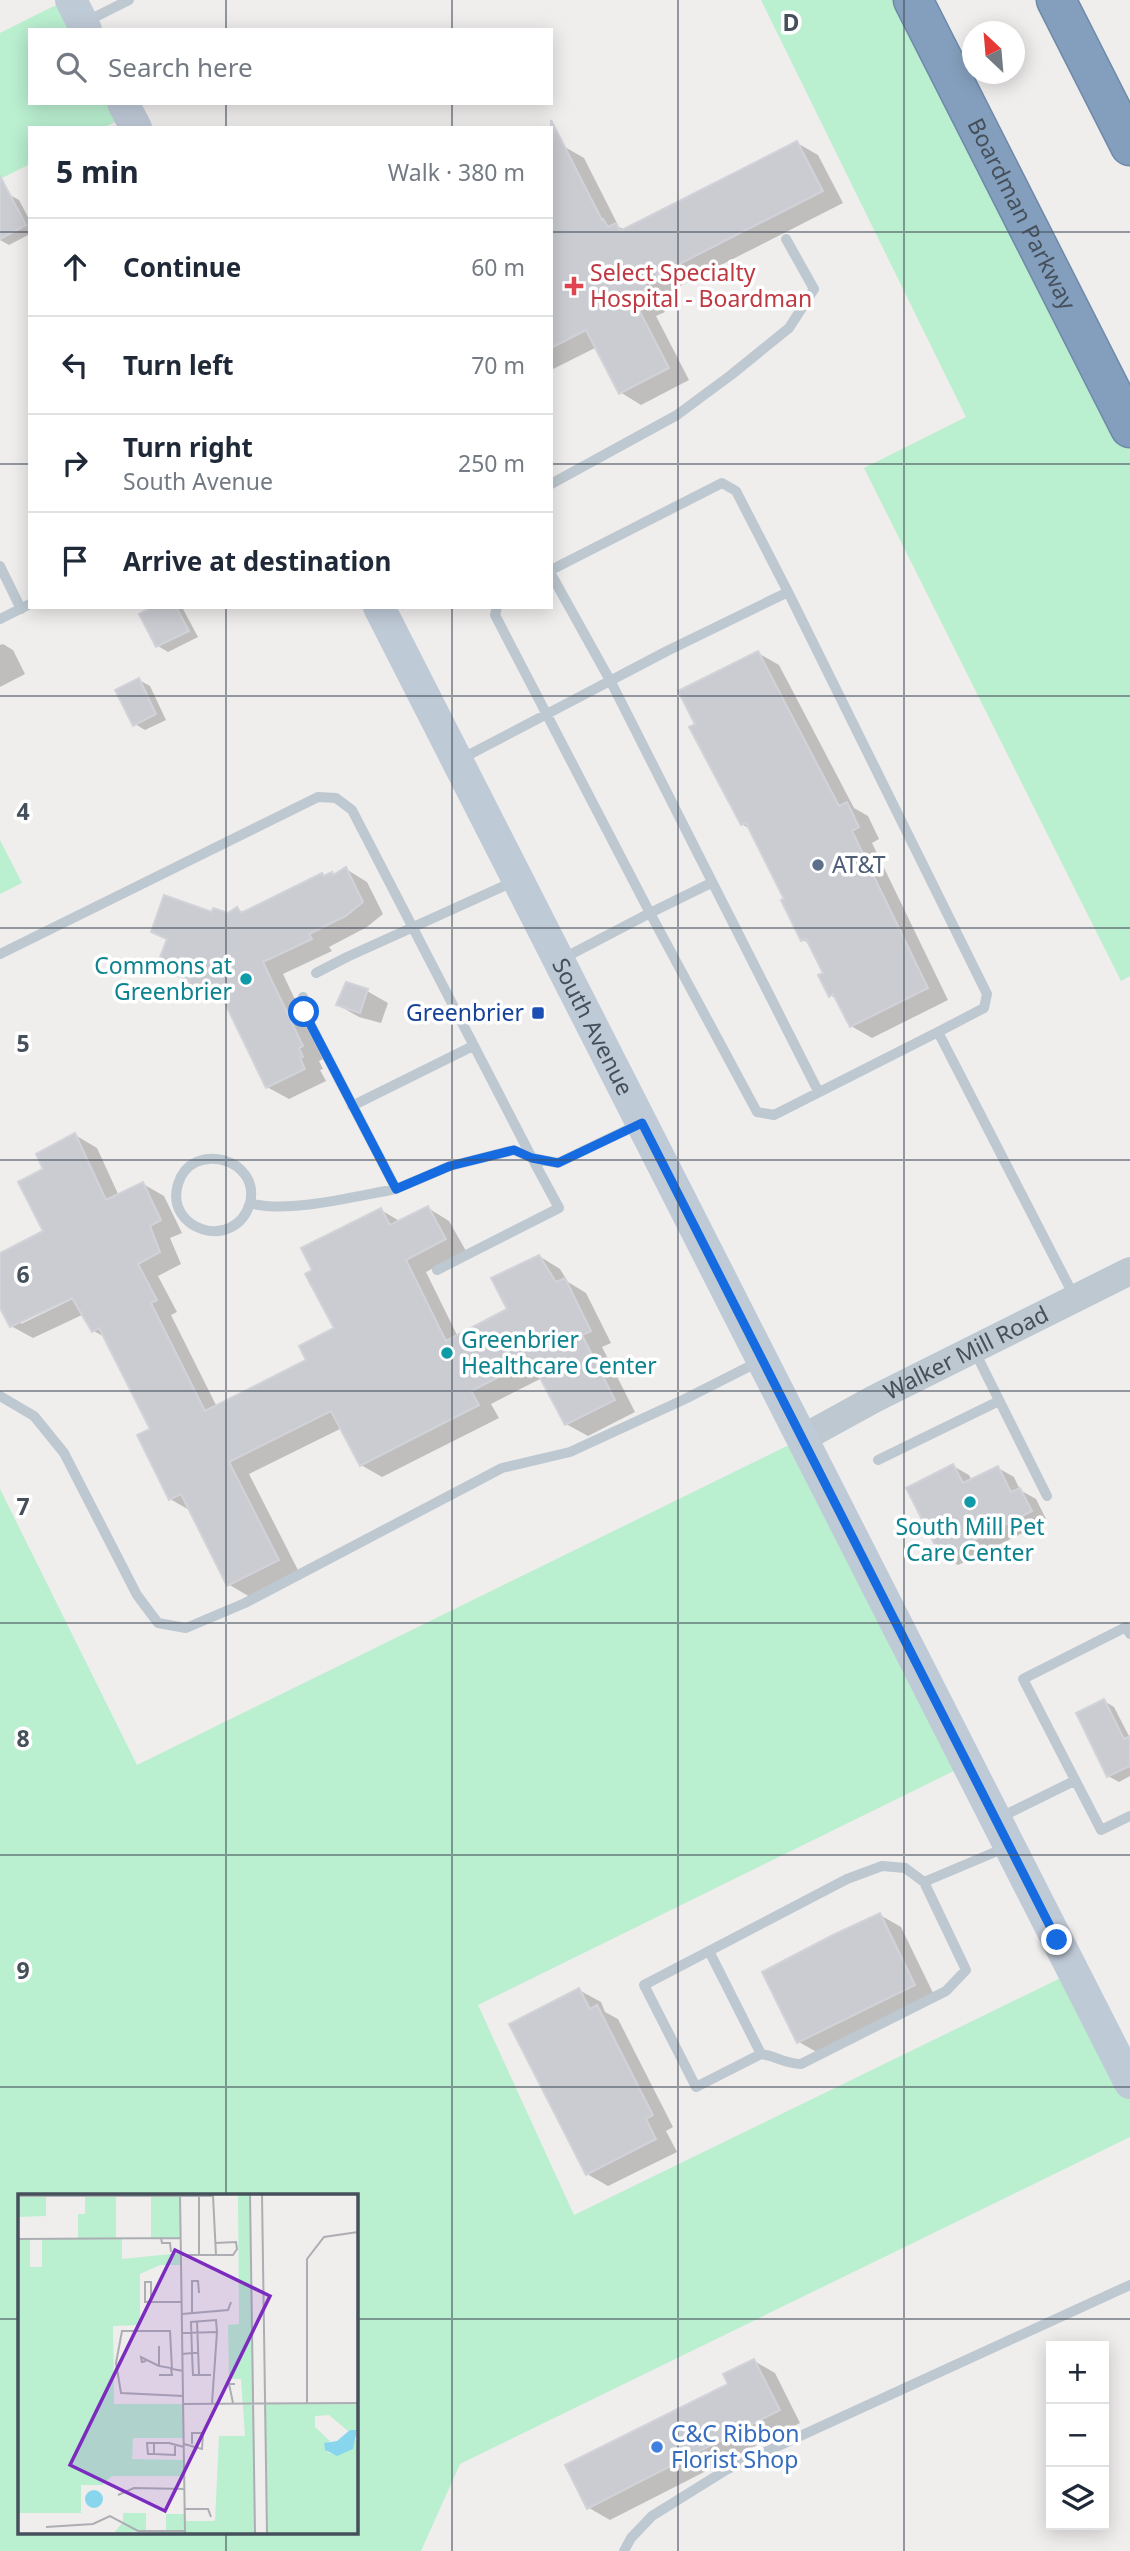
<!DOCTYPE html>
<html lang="en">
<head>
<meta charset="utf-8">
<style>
	:root { --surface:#fff; --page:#f2f2f3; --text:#1f2937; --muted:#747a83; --line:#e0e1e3 }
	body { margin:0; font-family:"Noto Sans",sans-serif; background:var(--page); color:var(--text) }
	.controls { position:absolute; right:21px; bottom:21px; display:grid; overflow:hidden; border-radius:0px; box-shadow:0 4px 18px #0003 }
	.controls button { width:63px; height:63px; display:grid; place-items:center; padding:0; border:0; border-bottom:2px solid var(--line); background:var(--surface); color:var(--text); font:35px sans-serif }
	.compass { position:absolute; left:962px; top:21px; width:63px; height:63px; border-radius:50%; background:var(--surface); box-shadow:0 4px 18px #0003; rotate:334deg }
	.stop { position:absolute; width:21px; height:21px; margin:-16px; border:5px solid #166be1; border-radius:50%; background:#fff }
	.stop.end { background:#166be1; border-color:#fff; box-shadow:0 2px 7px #0008 }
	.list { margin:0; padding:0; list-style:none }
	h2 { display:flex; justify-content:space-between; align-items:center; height:91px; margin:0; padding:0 28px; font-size:30px }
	h2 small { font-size:23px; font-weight:400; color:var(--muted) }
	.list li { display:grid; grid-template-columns:46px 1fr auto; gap:21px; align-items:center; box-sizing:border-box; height:98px; padding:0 28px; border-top:2px solid var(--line) }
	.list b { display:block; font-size:26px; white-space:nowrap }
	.list p { margin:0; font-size:23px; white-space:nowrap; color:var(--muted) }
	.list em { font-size:23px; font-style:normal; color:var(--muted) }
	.icon { flex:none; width:38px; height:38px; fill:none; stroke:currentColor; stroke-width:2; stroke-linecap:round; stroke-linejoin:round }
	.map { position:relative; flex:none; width:1130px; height:2551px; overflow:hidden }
	.search { position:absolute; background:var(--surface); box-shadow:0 4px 18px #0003; left:28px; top:28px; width:525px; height:77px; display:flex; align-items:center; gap:18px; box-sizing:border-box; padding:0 24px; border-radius:0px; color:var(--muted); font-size:26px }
	.panel { position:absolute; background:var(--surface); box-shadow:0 4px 18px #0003; left:28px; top:126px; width:525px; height:483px; border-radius:0px }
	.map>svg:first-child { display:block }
	.green { fill:#baefd0; fill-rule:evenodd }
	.shadow { fill:#0003; fill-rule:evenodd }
	.building { fill:#caccd2; stroke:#d1d3d9; stroke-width:2 }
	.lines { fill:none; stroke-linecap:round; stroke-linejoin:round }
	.motorway-casing { stroke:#6f8aa9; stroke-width:41 }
	.service { stroke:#bdc8d0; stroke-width:10 }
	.tertiary { stroke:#bdc8d0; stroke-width:28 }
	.secondary { stroke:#bfcad7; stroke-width:32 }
	.motorway { stroke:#849fbd; stroke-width:38 }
	.route { stroke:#166be1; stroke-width:9 }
	.grid { fill:none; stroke:#45505b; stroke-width:2; stroke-opacity:0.55 }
	.health-dot { fill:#e0444e; stroke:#fff; stroke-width:2.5 }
	.service-dot { fill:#5c6f8a; stroke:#fff; stroke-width:2.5 }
	.culture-dot { fill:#0f9aa8; stroke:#fff; stroke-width:2.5 }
	.transit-dot { fill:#1a4fb4; stroke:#fff; stroke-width:2.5 }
	.shop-dot { fill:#3f7fe0; stroke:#fff; stroke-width:2.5 }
	.labels { text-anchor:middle; stroke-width:7; stroke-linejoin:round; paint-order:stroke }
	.street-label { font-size:23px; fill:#45505b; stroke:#fff }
	.health-label { font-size:23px; fill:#be3a42; stroke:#fff; text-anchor:start }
	.service-label { font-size:23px; fill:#4e5e75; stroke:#fff; text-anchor:start }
	.culture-label { font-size:23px; fill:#0d838f; stroke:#fff; text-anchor:end }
	.transit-label { font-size:23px; fill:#164399; stroke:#fff; text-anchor:end }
	.shop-label { font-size:23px; fill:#366cbe; stroke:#fff; text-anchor:start }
	.inset-road { fill:none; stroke:#acaeb3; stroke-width:2 }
	.view { fill:#7b2cbf; fill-opacity:0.15; stroke:#7b2cbf; stroke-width:3.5 }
	.inset-edge { fill:none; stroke:#45505b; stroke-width:3.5 }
	.grid-label { font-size:23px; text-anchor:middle; font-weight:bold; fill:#45505b; stroke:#fff; stroke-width:7; stroke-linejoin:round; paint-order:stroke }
</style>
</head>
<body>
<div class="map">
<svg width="1130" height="2551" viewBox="0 0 1130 2551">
	<rect width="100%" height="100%" fill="#f0eded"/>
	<!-- green -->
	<path class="green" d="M 66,0 L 86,30 L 30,30 L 30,103 L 123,103 L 129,115 L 103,128 L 30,128 L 30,164 L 0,179 L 0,33 Z
		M 761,0 L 913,0 L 1130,428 L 1130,976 L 1121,981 L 864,468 L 966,417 Z
		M 0,840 L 22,883 L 0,894 Z
		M 803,1438 L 968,1764 L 478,2005 L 574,2215 L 1073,1972 L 1130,2083 L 1130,2137 L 460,2464 L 421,2551 L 0,2551 L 0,1489 L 137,1765 ZM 19,2196 L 355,2196 L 355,2532 L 19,2532 Z"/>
	<!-- shadow -->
	<path class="shadow" d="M 797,143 L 818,155 L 843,203 L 664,294 L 667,301 L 660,304 L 665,312 L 656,316 L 689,380 L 641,405 L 620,392 L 597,347 L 551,370 L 551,152 L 563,146 L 584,158 L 619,227 L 625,230 Z
		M 8,194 L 19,200 L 30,221 L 30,234 L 9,245 L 0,240 L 0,198 Z
		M 157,607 L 182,607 L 198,637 L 168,652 L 158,646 Z
		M 3,644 L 13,650 L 25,674 L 0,687 L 0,645 Z
		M 758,653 L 779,665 L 854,808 L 868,816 L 879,839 L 872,843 L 948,1000 L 872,1038 L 851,1026 L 838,1000 L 830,995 L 825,974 L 810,944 L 803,940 L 787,900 L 751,830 L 742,824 Z
		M 139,680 L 150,686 L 166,720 L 145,730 L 135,724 Z
		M 346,869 L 367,882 L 383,914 L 367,927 L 329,947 L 332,951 L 283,974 L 323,1059 L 319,1061 L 323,1069 L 320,1070 L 326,1081 L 289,1099 L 267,1087 L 227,1004 L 211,998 L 190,986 L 191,983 L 158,967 L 168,940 L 154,932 L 213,914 L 228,915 L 237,909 L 244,913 L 322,875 L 326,877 L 332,874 L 335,876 Z
		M 367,991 L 388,1003 L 381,1023 L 359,1017 L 338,1005 Z
		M 75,1135 L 97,1148 L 119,1196 L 143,1184 L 164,1196 L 182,1233 L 170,1238 L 181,1264 L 158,1276 L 177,1312 L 171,1315 L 217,1407 L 308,1361 L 336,1329 L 381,1210 L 401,1222 L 428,1208 L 449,1221 L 466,1251 L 426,1272 L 458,1337 L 509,1310 L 539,1256 L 560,1269 L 568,1282 L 586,1293 L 611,1343 L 602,1347 L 635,1412 L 588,1436 L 566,1424 L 542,1378 L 491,1404 L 499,1418 L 382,1477 L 361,1465 L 342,1428 L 249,1474 L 299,1572 L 250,1597 L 228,1584 L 191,1511 L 170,1499 L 152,1430 L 106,1338 L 94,1331 L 84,1314 L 33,1338 L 11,1326 L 0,1304 L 0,1255 L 46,1232 L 45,1170 ZM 79,1292 L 81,1295 L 21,1324 L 21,1320 Z
		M 953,1466 L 969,1475 L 972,1481 L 998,1468 L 1014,1477 L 1020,1490 L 1036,1499 L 1047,1521 L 958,1565 L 942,1556 Z
		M 1104,1701 L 1114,1707 L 1130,1738 L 1130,1776 L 1119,1782 L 1108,1776 Z
		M 880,1915 L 901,1927 L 935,1997 L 820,2054 L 799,2042 Z
		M 579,1990 L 601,2002 L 605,2012 L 618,2019 L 673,2127 L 666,2131 L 677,2152 L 608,2186 L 587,2174 Z
		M 754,2361 L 775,2373 L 800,2423 L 610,2520 L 589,2508 L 730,2385 Z"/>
	<!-- building -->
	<path class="building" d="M 551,120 L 602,220 L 603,219 L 608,227 L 616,223 L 620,231 L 797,141 L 823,191 L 644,282 L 647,288 L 640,292 L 644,300 L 636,304 L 669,368 L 619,394 L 586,330 L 551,348 Z
		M 0,176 L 26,225 L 0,239 Z
		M 153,607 L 176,607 L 189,631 L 156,647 L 139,614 Z
		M 758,651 L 839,806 L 847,802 L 859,827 L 852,831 L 928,988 L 850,1027 L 833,994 L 829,997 L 818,975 L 823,973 L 806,939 L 801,941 L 781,900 L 784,899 L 746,823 L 741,825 L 689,727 L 695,724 L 678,691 Z
		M 139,678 L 156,714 L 133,726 L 115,690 Z
		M 346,867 L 363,902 L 346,916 L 309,934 L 312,939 L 263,962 L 303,1046 L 299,1048 L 303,1057 L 300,1058 L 305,1069 L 266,1088 L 223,999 L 188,987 L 190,980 L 156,968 L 167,939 L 151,932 L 164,895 L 212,912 L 213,908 L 228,913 L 237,907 L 241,913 L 322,873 L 324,876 L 332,872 L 333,875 Z
		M 346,982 L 368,989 L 360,1013 L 336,1005 Z
		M 75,1133 L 106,1200 L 143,1182 L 161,1220 L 150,1226 L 160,1252 L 138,1264 L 157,1300 L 151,1303 L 205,1411 L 306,1360 L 299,1346 L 334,1328 L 305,1274 L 312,1270 L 301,1248 L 381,1208 L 390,1225 L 428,1206 L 446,1239 L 406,1260 L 446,1341 L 507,1309 L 491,1278 L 539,1255 L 556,1282 L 565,1278 L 591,1331 L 582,1335 L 615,1400 L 565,1425 L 531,1361 L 471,1391 L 479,1405 L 360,1466 L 331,1411 L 229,1462 L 279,1560 L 227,1586 L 181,1494 L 169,1500 L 137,1435 L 150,1429 L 99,1328 L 92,1332 L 72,1298 L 10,1327 L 0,1308 L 0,1253 L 43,1231 L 18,1182 L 43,1169 L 36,1154 Z
		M 953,1464 L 963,1483 L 998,1466 L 1011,1492 L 1020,1488 L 1032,1511 L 941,1557 L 906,1488 Z
		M 1104,1699 L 1124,1739 L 1130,1736 L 1130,1766 L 1107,1777 L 1076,1713 Z
		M 880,1913 L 915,1985 L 797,2043 L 762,1972 L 833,1935 Z
		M 579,1988 L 590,2009 L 597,2005 L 653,2115 L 646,2119 L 656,2139 L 586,2175 L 509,2024 Z
		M 754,2359 L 780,2410 L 587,2509 L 565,2465 L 728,2384 L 723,2374 Z"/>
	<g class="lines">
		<!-- motorway casing -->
		<g class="motorway-casing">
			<g id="motorway">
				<path id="s3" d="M 913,0 L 1130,428"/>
				<path d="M 1056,0 L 1130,146"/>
			</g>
		</g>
		<!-- service -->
		<path class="service" d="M 85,22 L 129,0
			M 551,484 L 677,415 L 731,375 L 789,328 L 814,289 L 786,239
			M 0,566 L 21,609
			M 551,570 L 722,483 L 736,491 L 788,592
			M 551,574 L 611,682 L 818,1091
			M 497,607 L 495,615 L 650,913 L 711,883
			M 0,619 L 30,604
			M 459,760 L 667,651 L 788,592 L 987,994 L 984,1008 L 938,1032 L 1074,1296
			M 0,954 L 318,797 L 336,798 L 352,810 L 532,1158 L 558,1163 L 639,1124
			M 560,960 L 650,913 L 757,1112 L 774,1115 L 938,1032
			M 316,973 L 347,957 L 517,880
			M 303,997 L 304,1012 L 396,1189 L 450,1166 L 514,1150 L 532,1158 L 559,1208 L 437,1270
			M 352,1106 L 473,1046
			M 250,1203 C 235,1253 164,1230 178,1184 C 191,1140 261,1158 250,1203 C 288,1214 356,1196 396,1189
			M 975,1352 L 1047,1496
			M 0,1396 L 34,1416 L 64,1453 L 137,1595 L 158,1623 L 186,1628 L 245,1603 L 502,1468 L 570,1452 L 685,1399 L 760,1361
			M 878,1460 L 999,1401
			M 1130,1634 L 1126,1627 L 1023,1679 L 1101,1830 L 1130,1816
			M 999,1818 L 1074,1781
			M 709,1951 L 761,2054 L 696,2087 L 644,1985 L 847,1879 L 882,1866 L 905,1868 L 924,1882 L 1007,1847
			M 761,2054 C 776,2056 785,2064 801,2064 L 946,1991 L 966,1970 L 924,1882
			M 624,2551 L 631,2538 L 652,2516 L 726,2470 L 1130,2285"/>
		<!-- tertiary -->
		<path class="tertiary" id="s1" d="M 803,1438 L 874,1399 L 1130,1271"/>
		<!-- secondary -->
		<g class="secondary">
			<path d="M 71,0 L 86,30"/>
			<path d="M 123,103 L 136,128"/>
			<path id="s2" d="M 379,607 L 1130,2083"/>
		</g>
		<!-- motorway -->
		<use href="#motorway" class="motorway"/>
	</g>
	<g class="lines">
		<!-- route -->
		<path class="route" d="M 304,1012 L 396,1189 L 450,1166 L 514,1150 L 532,1158 L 558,1163 L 642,1123 L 1057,1940"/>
	</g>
	<!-- grid -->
	<path class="grid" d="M 226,0 L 226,30M 452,0 L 452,30M 678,0 L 678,2551M 904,0 L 904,2551M 226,103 L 226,128M 452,103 L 452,128M 0,232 L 30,232M 551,232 L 1130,232M 0,464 L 30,464M 551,464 L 1130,464M 226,607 L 226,2196M 452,607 L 452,2551M 0,696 L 1130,696M 0,928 L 1130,928M 0,1160 L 1130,1160M 0,1391 L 1130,1391M 0,1623 L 1130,1623M 0,1855 L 1130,1855M 0,2087 L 1130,2087M 0,2319 L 19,2319M 355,2319 L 1130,2319M 226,2532 L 226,2551"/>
	<!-- markers -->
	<path class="health-dot" d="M570.5 275.5h7v7h7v7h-7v7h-7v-7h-7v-7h7z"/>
	<circle class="service-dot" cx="818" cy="865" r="7"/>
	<g class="culture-dot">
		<circle cx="246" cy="979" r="7"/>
		<circle cx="447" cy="1353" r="7"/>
		<circle cx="970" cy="1502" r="7"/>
	</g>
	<rect class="transit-dot" x="531" y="1006" width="14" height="14" rx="3.5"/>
	<circle class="shop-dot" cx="657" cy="2447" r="7"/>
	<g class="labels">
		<!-- street labels -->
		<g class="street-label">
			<text dy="8" stroke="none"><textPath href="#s3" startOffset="240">Boardman Parkway</textPath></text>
			<text dy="8" stroke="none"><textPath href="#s2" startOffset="471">South Avenue</textPath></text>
			<text dy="8" stroke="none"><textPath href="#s1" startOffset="184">Walker Mill Road</textPath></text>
		</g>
		<!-- health labels -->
		<g class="health-label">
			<text x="590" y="281">Select Specialty<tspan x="590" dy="26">Hospital - Boardman</tspan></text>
		</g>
		<!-- service labels -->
		<g class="service-label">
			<text x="832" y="873">AT&amp;T</text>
		</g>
		<!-- culture labels -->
		<g class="culture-label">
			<text x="232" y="974">Commons at<tspan x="232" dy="26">Greenbrier</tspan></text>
			<text x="461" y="1348" text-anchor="start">Greenbrier<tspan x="461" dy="26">Healthcare Center</tspan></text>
			<text x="970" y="1535" text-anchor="middle">South Mill Pet<tspan x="970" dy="26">Care Center</tspan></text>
		</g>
		<!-- transit labels -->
		<g class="transit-label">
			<text x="524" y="1021">Greenbrier</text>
		</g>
		<!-- shop labels -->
		<g class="shop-label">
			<text x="671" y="2442">C&amp;C Ribbon<tspan x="671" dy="26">Florist Shop</tspan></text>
		</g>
	</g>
	<!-- overview -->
	<g transform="translate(18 2194)">
		<rect width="340" height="340" fill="#f0eded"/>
		<path d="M 117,0 L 232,0 L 237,339 L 136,339 L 148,337 L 148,320 L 167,320 L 168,327 L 197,327 L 201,242 L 227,242 L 223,185 L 211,185 L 210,131 L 221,130 L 220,1 L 162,2 L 162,44 L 133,44 L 133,2 ZM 0,2 L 28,2 L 28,22 L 0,23 ZM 67,2 L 98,2 L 98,44 L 104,44 L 104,65 L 163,59 L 163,71 L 142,71 L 122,80 L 122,131 L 95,132 L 96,210 L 165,210 L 166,244 L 115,244 L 114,265 L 166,266 L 166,282 L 94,282 L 84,291 L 63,291 L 63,319 L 0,319 L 0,45 L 12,44 L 12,73 L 24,73 L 24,44 L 60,44 L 60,20 L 67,20 ZM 247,209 L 339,209 L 339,236 L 330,237 L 311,221 L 297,222 L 297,233 L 312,247 L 306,252 L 310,259 L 319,261 L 339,245 L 339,339 L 249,339 ZM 105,319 L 128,319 L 128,337 L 96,339 L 105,328 Z" fill="#baefd0"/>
		<path d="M 332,236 L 339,236 L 335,255 L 319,262 L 307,256 L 306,249 L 319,247 ZM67 305a9 9 0 1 1 18 0a9 9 0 1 1-18 0Z" fill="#87d6ed"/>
		<path class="inset-road" d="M 162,0 L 167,339M 232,0 L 237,339M 244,0 L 249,339M 0,2 L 195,2 L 198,61 L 164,61M 143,44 L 144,49 L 152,49 L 153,58M 0,45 L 162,44M 197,49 L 218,48 L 219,55 L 215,61 L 198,61M 181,61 L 181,2M 133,108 L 133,88 L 127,88 L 127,108 L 163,108M 164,120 L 210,116 L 213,108M 174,120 L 174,87 L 180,87 L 181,99M 179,127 L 181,181M 165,139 L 199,138 L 194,209M 141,152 L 141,172 L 153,174 L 154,181 L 141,181M 180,159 L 174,159 L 173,128 L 198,126 L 199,138M 164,160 L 174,159 L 175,181 L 193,181M 128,167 L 124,168 L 123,163 L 141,172M 165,177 L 154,175 L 152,137 L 104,137 L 98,169 L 103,199 L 165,202M 215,209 L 211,190 L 217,190M 289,209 L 289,65 L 306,43 L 340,38M 165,210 L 340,209M 136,249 L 136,260 L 130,260 L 129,249 L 151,249 L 166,253M 166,250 L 184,255 L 185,239 L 174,239 L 174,250M 136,260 L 157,261 L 157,252M 100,301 L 116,294 L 167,295M 167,315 L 190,315 L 193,323M 28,333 L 75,330 L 92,322 L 120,337 L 166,337"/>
		<path class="view" d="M 157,56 L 252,102 L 147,317 L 52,271 Z"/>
		<rect width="340" height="340" class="inset-edge"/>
	</g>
	<g class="grid-label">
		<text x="791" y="31">D</text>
		<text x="23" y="820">4</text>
		<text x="23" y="1052">5</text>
		<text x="23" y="1283">6</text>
		<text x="23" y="1515">7</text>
		<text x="23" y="1747">8</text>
		<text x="23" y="1979">9</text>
	</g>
</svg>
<div class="controls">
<button>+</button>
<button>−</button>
<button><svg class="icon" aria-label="layers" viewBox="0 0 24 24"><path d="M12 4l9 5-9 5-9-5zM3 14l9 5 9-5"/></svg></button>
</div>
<svg class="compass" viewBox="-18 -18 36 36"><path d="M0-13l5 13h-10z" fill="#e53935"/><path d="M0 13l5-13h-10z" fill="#747a83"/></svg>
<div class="stop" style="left:304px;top:1012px"></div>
<div class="stop end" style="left:1057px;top:1940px"></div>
<div class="search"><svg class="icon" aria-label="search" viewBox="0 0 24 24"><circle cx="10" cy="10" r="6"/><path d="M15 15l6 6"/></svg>Search here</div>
<section class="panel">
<h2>5 min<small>Walk · 380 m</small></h2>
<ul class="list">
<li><svg class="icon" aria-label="ahead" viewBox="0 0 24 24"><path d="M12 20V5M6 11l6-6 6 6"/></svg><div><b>Continue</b></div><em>60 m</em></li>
<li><svg class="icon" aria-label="left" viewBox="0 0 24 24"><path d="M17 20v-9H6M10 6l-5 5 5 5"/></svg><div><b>Turn left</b></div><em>70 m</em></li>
<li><svg class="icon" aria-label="right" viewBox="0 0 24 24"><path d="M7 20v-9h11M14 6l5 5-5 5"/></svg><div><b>Turn right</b><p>South Avenue</p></div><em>250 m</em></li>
<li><svg class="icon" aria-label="arrive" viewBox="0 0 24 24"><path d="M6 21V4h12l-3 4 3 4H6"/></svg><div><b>Arrive at destination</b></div></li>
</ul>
</section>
</div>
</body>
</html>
